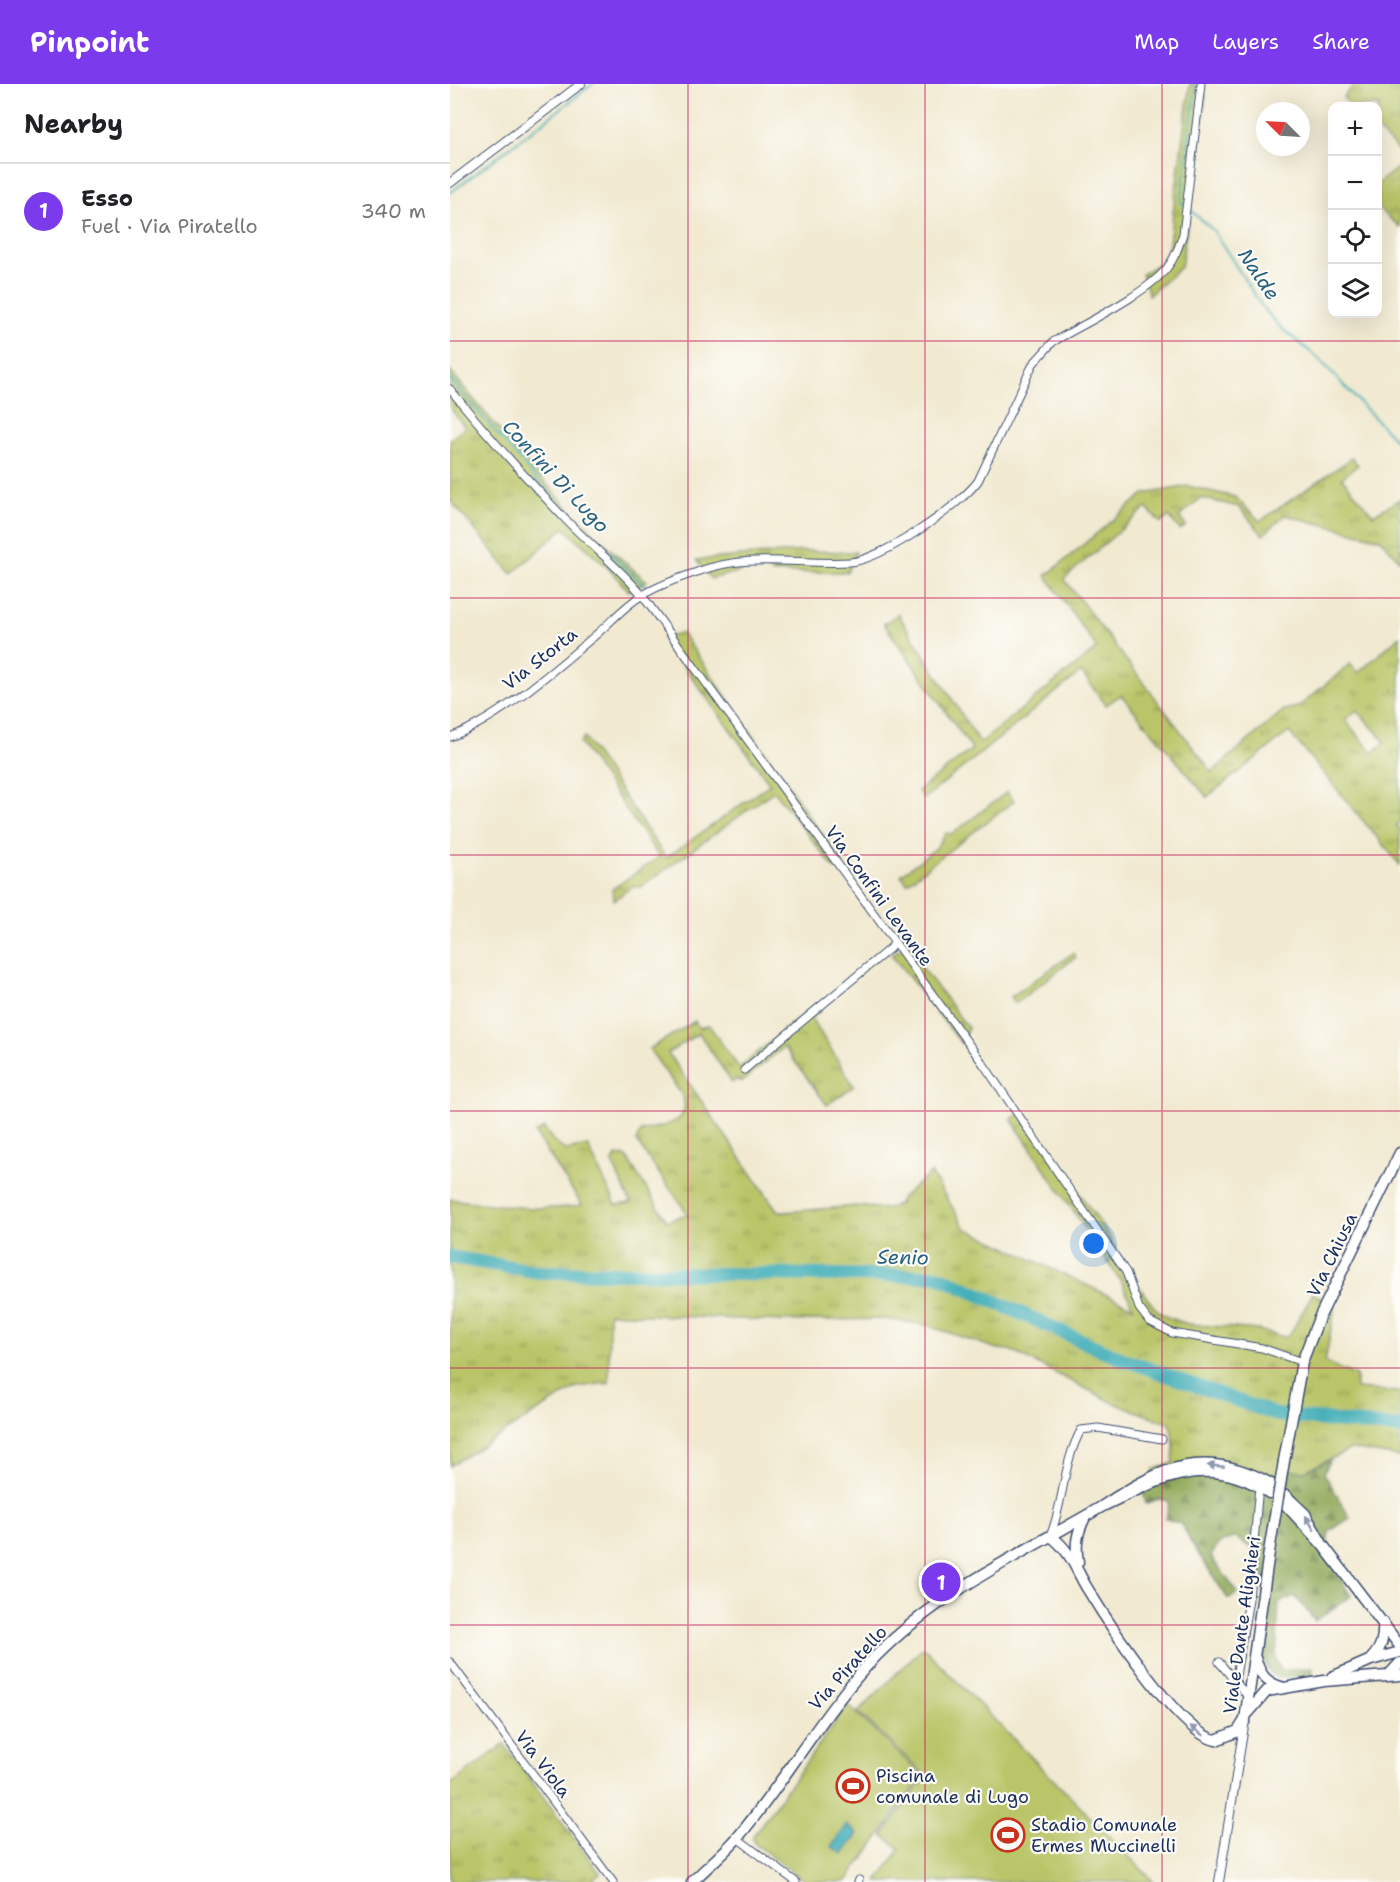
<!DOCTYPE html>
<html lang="en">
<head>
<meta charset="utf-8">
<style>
	:root { --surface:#fff; --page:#f6f6f6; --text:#202124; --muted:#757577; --line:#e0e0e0; --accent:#7c3aed }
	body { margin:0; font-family:"Shantell Sans",sans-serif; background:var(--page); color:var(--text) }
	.controls { position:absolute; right:18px; top:18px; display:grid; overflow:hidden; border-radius:12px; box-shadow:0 6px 24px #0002 }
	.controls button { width:54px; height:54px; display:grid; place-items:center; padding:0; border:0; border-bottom:2px solid var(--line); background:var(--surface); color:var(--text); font:30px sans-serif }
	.compass { position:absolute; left:806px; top:18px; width:54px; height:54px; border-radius:50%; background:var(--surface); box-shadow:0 6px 24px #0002; rotate:294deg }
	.you { position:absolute; left:644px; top:1160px; width:21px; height:21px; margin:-15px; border:4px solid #fff; border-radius:50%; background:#1a73e8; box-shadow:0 0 0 9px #1a73e833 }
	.badge { display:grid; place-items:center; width:39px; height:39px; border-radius:50%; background:var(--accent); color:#fff; font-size:20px; font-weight:700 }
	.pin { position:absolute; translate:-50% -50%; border:3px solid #fff; box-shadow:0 2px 6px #0006 }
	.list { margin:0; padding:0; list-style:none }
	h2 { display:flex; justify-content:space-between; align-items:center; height:78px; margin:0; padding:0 24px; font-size:26px }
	h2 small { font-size:20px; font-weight:400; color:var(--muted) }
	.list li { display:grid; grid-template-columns:39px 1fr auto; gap:18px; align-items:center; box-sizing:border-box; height:96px; padding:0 24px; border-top:2px solid var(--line) }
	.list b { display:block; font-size:22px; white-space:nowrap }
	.list p { margin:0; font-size:20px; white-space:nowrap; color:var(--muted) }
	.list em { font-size:20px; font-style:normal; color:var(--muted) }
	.icon { flex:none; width:33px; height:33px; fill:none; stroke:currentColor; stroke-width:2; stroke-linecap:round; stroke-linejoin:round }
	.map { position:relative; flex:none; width:950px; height:1798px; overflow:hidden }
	header { display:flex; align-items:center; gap:36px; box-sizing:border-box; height:84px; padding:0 30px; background:var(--accent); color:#fff }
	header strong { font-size:28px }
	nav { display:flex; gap:33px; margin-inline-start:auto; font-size:21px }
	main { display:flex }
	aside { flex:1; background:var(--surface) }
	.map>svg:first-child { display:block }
	.grass { fill:url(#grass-tufts); stroke:#6a7a62; stroke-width:1.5; fill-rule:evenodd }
	.forest { fill:url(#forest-firs); stroke:#566c5d; stroke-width:1.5 }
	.garden { fill:#b9c567; stroke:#6a7a62; stroke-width:1.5 }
	.water { fill:#3babb6; stroke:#2b6d8a; stroke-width:1.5 }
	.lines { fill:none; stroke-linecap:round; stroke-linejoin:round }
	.stream { stroke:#3babb6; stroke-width:2 }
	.river { stroke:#3babb6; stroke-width:14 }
	.minor-casing { stroke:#3b4b6f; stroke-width:9 }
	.tertiary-casing { stroke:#3b4b6f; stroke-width:10 }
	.primary-casing { stroke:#3b4b6f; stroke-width:13 }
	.minor { stroke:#fff; stroke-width:7 }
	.tertiary { stroke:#fff; stroke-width:8 }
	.primary { stroke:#fff; stroke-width:10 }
	.primary-bridge-casing { stroke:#3b4b6f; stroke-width:13; stroke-linecap:butt }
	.primary-bridge { stroke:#fff; stroke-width:10 }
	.oneway { fill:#8d97ae }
	.grid { fill:none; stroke:#c2185b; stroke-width:1.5; stroke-opacity:0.55 }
	.labels { text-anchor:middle; stroke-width:4.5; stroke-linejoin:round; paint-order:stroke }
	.street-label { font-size:18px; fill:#1b2f5e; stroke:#fdfcf7 }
	.poi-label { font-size:18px; fill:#1b2f5e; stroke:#fdfcf7; text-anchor:start }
	.water-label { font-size:20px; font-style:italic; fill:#286181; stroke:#fdfcf7 }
</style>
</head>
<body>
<header>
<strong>Pinpoint</strong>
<nav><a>Map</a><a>Layers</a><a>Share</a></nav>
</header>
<main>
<aside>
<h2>Nearby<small></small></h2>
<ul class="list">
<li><span class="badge">1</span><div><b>Esso</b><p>Fuel · Via Piratello</p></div><em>340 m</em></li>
</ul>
</aside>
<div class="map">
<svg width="950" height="1798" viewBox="0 0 950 1798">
	<defs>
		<pattern id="grass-tufts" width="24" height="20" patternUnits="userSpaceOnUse" patternTransform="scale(1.5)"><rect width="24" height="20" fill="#b9c567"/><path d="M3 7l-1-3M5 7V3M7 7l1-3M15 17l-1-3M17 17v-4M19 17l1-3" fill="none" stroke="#96a058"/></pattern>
		<pattern id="forest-firs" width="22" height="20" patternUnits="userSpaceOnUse" patternTransform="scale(1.5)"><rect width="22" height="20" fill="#92aa5c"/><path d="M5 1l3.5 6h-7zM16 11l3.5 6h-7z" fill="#768b4f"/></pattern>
	</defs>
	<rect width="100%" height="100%" fill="#fdfcf7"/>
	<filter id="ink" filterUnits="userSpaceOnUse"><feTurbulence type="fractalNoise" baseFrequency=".0167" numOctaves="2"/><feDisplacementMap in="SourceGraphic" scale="12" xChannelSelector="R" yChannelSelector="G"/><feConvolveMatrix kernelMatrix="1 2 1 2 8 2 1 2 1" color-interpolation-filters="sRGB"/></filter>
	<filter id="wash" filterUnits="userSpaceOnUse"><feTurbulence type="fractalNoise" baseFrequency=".008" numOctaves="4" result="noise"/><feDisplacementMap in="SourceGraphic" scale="24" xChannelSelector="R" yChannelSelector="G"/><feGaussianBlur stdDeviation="1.35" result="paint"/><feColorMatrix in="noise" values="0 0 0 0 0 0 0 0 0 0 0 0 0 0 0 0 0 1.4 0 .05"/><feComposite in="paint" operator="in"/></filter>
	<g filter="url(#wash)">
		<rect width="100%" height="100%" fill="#f1e9d0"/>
		<!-- grass -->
		<path class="grass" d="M 740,0 L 746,0 L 756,11 L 731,183 L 699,211 L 692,190 L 713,177 L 718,166 Z
			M 905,0 L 950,0 L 950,68 L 928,47 L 928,22 L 902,22 L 893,14 Z
			M 950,82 L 950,143 L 928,124 L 928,99 Z
			M 0,287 C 62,361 122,436 197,497 L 179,507 L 155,481 L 114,444 L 62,490 L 0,416 L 0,356 L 15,343 L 0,324 Z
			M 902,374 L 908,381 L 892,394 L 923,431 L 950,415 L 950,477 L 931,455 L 835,431 L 813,451 L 789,423 L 751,414 L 729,433 L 736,442 L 730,446 L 719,432 L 711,439 L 696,424 L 614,495 L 762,688 L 834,626 L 848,623 L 900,580 L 908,589 L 950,552 L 950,738 L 946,741 L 950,746 L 950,781 L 839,648 L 757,713 L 671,611 L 656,621 L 631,588 L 474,715 L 468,707 L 522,665 L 434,540 L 448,530 L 530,659 L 647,564 L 596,492 L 694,410 L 738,402 L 785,413 L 810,437 ZM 907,626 L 935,658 L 923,669 L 895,636 Z
			M 353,467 L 406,468 L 397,488 L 322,489 L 314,481 L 261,495 L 246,476 Z
			M 232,549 L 393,780 L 384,784 L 324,707 L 191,803 L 183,802 L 164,816 L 162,805 L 209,773 L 130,659 L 134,653 L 216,774 L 320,700 L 213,554 Z
			M 557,708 L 564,717 L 457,799 L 451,791 L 486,764 L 496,749 L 502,750 Z
			M 456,862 L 518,944 L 511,959 L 441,870 Z
			M 623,869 L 626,873 L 566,919 L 561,913 Z
			M 366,920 L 370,927 L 361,934 L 404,1002 L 377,1021 L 334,963 L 291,998 L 287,995 L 282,999 L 249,949 L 218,969 L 327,1126 L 334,1128 L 407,1122 L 437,1125 L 449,1120 L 451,1114 L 481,1089 L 515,1144 L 683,1223 L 672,1199 L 561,1035 L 572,1028 L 658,1150 L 681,1192 L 704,1223 L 717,1233 L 738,1240 L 808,1246 L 834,1253 L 840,1250 L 863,1209 L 885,1223 L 875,1278 L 906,1292 L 906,1305 L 950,1308 L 950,1373 L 901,1365 L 855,1387 L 840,1387 L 835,1425 L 697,1405 L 704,1385 L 723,1379 L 724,1360 L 720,1340 L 664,1319 L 560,1266 L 547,1265 L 476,1241 L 435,1235 L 332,1237 L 159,1229 L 159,1299 L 127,1303 L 0,1382 L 0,1115 C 44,1120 87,1129 132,1121 L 85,1049 L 94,1044 L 104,1058 L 115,1066 L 138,1062 L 166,1121 L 181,1119 L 162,1079 L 166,1072 L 176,1072 L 217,1137 L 238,1130 L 186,1057 L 191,1047 C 211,1042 244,1040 232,1011 L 199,965 L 245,937 L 249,944 L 259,941 L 289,984 Z
			M 54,1660 L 150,1789 L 139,1798 L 0,1798 L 0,1701 Z"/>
		<!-- forest -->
		<path class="forest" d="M 880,1376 L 874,1389 L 900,1434 L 879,1448 L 875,1472 L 901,1512 L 865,1537 L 845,1512 L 829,1519 L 826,1577 L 832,1587 L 863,1583 L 862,1592 L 828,1594 L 818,1587 L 812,1573 L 817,1534 L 811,1471 L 785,1453 L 768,1460 L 761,1473 L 788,1509 L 778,1515 L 740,1457 L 732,1440 L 716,1435 L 719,1417 L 708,1415 L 696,1420 L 693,1408 C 717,1396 750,1387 778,1392 C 798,1396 818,1414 835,1424 L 840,1387 L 855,1387 Z"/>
		<!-- garden -->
		<path class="garden" d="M 473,1563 L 704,1798 L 427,1798 L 450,1765 L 433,1751 L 476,1692 L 408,1628 Z
			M 398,1621 L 473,1692 L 396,1798 L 357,1798 L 305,1760 L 302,1753 Z"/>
		<!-- water -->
		<path class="water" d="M 397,1741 L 408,1750 L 393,1770 L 381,1762 Z"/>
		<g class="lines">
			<!-- stream -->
			<path class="stream" d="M 746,0 L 731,118 L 763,146 L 813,224 L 832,245 L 867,273 L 950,361
				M 0,109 L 143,0
				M 0,295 L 108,420 L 196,503"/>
			<!-- river -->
			<path class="river" d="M 0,1173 L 90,1188 L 488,1192 L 672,1275 L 827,1331 L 950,1344"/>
		</g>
	</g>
	<g filter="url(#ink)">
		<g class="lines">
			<!-- minor casing -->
			<g class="minor-casing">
				<path id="minor" d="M 0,305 C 37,351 76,394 116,436 C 141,462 169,483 192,511 L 534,981 L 676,1188 L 689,1224 L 699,1237 L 722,1249 L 812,1264 L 852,1278
					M 0,653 C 48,636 109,582 148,549 C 162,537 176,520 193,511 C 209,501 229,494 247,488 C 297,468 348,481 400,478 C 431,476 509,423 528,397 L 583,280 L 603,258 C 635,239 695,211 717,184 C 725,174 729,162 733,150 L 751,0
					M 294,986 L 445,860
					M 601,1450 C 614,1416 613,1379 631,1346 L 648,1344 L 712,1355
					M 0,1578 L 163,1798
					M 769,1578 L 799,1614
					M 785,1598 L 799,1515 L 809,1402
					M 287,1754 L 346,1798
					M 408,1798 L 409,1796"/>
			</g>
			<!-- tertiary casing -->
			<g class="tertiary-casing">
				<path id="tertiary" d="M 0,99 L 131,0
					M 769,1798 L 795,1636"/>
			</g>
			<!-- primary casing -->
			<g class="primary-casing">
				<path id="primary" d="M 834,1377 L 852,1278 L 869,1234 L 950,1069
					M 819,1409 C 760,1368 710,1394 653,1422 C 711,1383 755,1363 821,1400
					M 835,1420 L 872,1460 L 855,1430 L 836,1412
					M 601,1452 C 622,1469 624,1482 637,1504 C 657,1537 730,1650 766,1656 L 788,1647 L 795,1636 L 819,1468
					M 872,1460 L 950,1562
					M 628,1478 C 625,1460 627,1449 635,1433
					M 805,1574 C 810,1590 815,1598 831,1603
					M 921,1575 C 932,1564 934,1553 933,1538
					M 938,1592 L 950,1579
					M 882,1593 L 921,1576 L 950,1568
					M 798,1629 L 817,1607 L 874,1597 L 950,1591
					M 242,1798 C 257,1783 274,1769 288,1753 C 337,1695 373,1627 426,1572 C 491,1506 575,1468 653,1422"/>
			</g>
			<!-- minor -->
			<use href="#minor" class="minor"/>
			<!-- tertiary -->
			<use href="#tertiary" class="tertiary"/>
			<!-- primary -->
			<use href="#primary" class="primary"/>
			<!-- primary-bridge casing -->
			<g class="primary-bridge-casing">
				<path id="primary-bridge" d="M 819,1468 L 834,1377"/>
			</g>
			<!-- primary-bridge -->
			<use href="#primary-bridge" class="primary-bridge"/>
		</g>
		<!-- one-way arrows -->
		<defs><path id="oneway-solid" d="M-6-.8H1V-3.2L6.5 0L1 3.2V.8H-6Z" transform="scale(1.5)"/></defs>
		<g class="oneway">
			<use href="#oneway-solid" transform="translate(766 1382) rotate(-175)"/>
			<use href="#oneway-solid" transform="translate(860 1439) rotate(-121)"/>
			<use href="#oneway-solid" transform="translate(747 1647) rotate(-144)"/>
		</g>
	</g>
	<!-- grid -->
	<path class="grid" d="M 238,0 L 238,1798M 475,0 L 475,1798M 712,0 L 712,1798M 0,257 L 950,257M 0,514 L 950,514M 0,771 L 950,771M 0,1027 L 950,1027M 0,1284 L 950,1284M 0,1541 L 950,1541"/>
	<!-- icons -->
	<defs>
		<g id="stadium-ring" transform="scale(1.725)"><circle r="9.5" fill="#fdfcf7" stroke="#c8321e" stroke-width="1.5"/><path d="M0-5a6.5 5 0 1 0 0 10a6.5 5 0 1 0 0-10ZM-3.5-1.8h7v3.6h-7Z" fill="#c8321e"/></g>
	</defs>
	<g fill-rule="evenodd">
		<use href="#stadium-ring" x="403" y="1702"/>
		<use href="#stadium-ring" x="558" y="1751"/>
	</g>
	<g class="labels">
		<!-- street labels -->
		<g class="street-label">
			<text transform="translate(90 575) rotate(-38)" y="6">Via Storta</text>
			<text transform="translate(429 812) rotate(54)" y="6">Via Confini Levante</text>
			<text transform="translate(882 1171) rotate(-64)" y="6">Via Chiusa</text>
			<text transform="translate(792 1541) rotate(-82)" y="6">Viale Dante Alighieri</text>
			<text transform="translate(398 1584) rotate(-48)" y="6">Via Piratello</text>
			<text transform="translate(93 1680) rotate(53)" y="6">Via Viola</text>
		</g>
		<!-- poi labels -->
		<g class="poi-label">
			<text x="426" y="1698">Piscina<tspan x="426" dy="21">comunale di Lugo</tspan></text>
			<text x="581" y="1747">Stadio Comunale<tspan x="581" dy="21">Ermes Muccinelli</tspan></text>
		</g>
		<!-- water labels -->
		<g class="water-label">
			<text transform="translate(809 190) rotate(56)" y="7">Nalde</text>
			<text transform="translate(106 392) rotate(47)" y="7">Confini Di Lugo</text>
			<text transform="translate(453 1173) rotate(1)" y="7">Senio</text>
		</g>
	</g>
</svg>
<div class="controls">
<button>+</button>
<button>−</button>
<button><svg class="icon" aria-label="locate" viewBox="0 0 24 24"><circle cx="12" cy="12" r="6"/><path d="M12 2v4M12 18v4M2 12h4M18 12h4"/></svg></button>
<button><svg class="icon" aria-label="layers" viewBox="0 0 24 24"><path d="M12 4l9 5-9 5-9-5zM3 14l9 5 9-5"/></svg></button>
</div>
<svg class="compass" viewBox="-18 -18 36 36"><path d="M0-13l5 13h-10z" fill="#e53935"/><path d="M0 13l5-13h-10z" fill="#757577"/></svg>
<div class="you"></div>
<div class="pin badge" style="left:491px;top:1498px">1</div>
</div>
</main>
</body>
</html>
